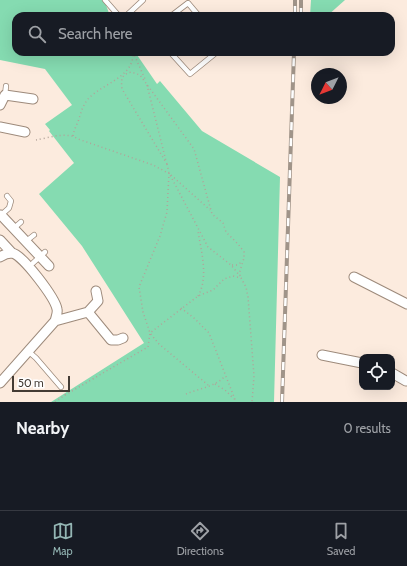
<!DOCTYPE html>
<html lang="en">
<head>
<meta charset="utf-8">
<style>
	:root { --surface:#171b24; --page:#20242c; --text:#f1f3f6; --muted:#9ea1a6; --line:#363941; --accent:#94b6b4 }
	body { margin:0; font-family:Cabin,sans-serif; background:var(--page); color:var(--text) }
	.controls { position:absolute; right:12px; bottom:12px; display:grid; overflow:hidden; border-radius:8px; box-shadow:0 4px 16px #0002 }
	.controls button { width:36px; height:36px; display:grid; place-items:center; padding:0; border:0; border-bottom:1px solid var(--line); background:var(--surface); color:var(--text); font:20px sans-serif }
	.compass { position:absolute; left:311px; top:68px; width:36px; height:36px; border-radius:50%; background:var(--surface); box-shadow:0 4px 16px #0002; rotate:228deg }
	.scale { position:absolute; left:12px; bottom:10px; width:58px; box-sizing:border-box; padding-left:4px; border:2px solid #433b34; border-top:0; font-size:11px; line-height:14px; white-space:nowrap; color:#433b34; -webkit-text-stroke:3px #fff; paint-order:stroke }
	.list { margin:0; padding:0; list-style:none }
	h2 { display:flex; justify-content:space-between; align-items:center; height:52px; margin:0; padding:0 16px; font-size:17px }
	h2 small { font-size:13px; font-weight:400; color:var(--muted) }
	.icon { flex:none; width:22px; height:22px; fill:none; stroke:currentColor; stroke-width:2; stroke-linecap:round; stroke-linejoin:round }
	.map { position:relative; flex:none; width:407px; height:402px; overflow:hidden }
	.search { position:absolute; background:var(--surface); box-shadow:0 4px 16px #0002; left:12px; right:12px; top:12px; height:44px; display:flex; align-items:center; gap:10px; box-sizing:border-box; padding:0 14px; border-radius:12px; color:var(--muted); font-size:15px }
	.sheet { height:108px; background:var(--surface) }
	nav { display:flex; justify-content:space-around; align-items:center; box-sizing:border-box; height:56px; border-top:1px solid var(--line); background:var(--surface); font-size:11px; color:var(--muted) }
	nav a { display:grid; justify-items:center; gap:2px }
	nav .on { color:var(--accent) }
	.map>svg:first-child { display:block }
	.green { fill:#85dbb1 }
	.lines { fill:none; stroke-linecap:round; stroke-linejoin:round }
	.lane-casing { stroke:#9d8a7b; stroke-width:6 }
	.street-casing { stroke:#9d8a7b; stroke-width:11 }
	.path { stroke:#b1a399; stroke-width:1.5; stroke-dasharray:1 3; stroke-linecap:butt }
	.lane { stroke:#fff; stroke-width:4.5 }
	.street { stroke:#fff; stroke-width:9 }
	.rail-casing { stroke:#a09489; stroke-width:4 }
	.rail { stroke:#fff; stroke-width:2.5; stroke-dasharray:8; stroke-linecap:butt }
</style>
</head>
<body>
<div class="map">
<svg width="407" height="402" viewBox="0 0 407 402">
	<rect width="100%" height="100%" fill="#fcebde"/>
	<!-- green -->
	<path class="green" d="M 0,0 L 102,0 L 106,5 L 110,16 L 16,16 L 16,52 L 135,52 L 157,84 L 160,81 L 202,131 L 280,177 L 274,402 L 51,402 L 144,343 L 82,246 L 39,194 L 74,163 L 49,131 L 50,130 L 45,124 L 72,105 L 45,69 L 0,60 Z
		M 311,0 L 345,0 L 327,16 L 310,16 Z"/>
	<g class="lines">
		<!-- lane casing -->
		<g class="lane-casing">
			<path id="lane" d="M 105,0 L 119,16
				M 126,16 L 143,0
				M 171,16 L 188,3 L 199,16
				M 170,52 L 190,74 L 217,52
				M 5,95 L 6,86
				M 0,216 L 9,208 L 11,201 L 7,196
				M 13,229 L 21,222
				M 25,242 L 34,235
				M 33,263 L 45,252
				M 28,351 L 36,358 L 61,387"/>
		</g>
		<!-- street casing -->
		<g class="street-casing">
			<path id="street" d="M 0,105 L 5,95 L 33,99
				M 0,127 L 25,132
				M 1,215 L 49,266
				M 0,240 L 12,253
				M 0,257 C 3,255 8,253 12,253 C 23,255 55,298 57,309 C 58,313 56,317 55,321 L 0,383
				M 354,277 L 407,304
				M 96,291 L 98,301 L 88,312 L 111,340 L 118,340 L 123,338
				M 55,321 L 88,312
				M 322,355 L 362,363
				M 392,373 L 406,381"/>
		</g>
		<!-- path -->
		<path class="path" d="M 133,52 L 145,79
			M 147,85 L 166,161
			M 73,136 C 74,129 77,125 79,119 C 81,112 83,105 88,99 C 102,84 131,78 133,56
			M 36,140 C 48,138 67,131 78,139 L 153,165 L 168,173
			M 167,164 L 122,89 C 121,79 121,75 131,72 L 140,75 L 194,149 L 212,214 L 223,223 L 226,232 L 238,244 L 244,252 L 244,258 L 240,271 L 240,276
			M 167,164 L 169,173 L 208,247 L 231,265 L 240,276
			M 169,173 L 167,212 L 160,236 L 139,287 L 143,312 L 150,333 L 159,344 L 208,385
			M 171,175 L 210,210
			M 232,265 L 237,265 L 242,262
			M 198,296 C 209,277 201,251 198,231
			M 181,308 L 194,318 L 209,333 L 236,402
			M 215,384 L 225,390 L 234,399
			M 186,394 C 198,389 217,386 225,376
			M 65,395 L 148,347 L 150,333 L 198,296 L 213,290 L 224,279 L 233,276 L 241,278 L 246,287 L 248,297 L 254,376 L 252,402
			M 55,402 L 65,395 L 64,392"/>
		<!-- lane -->
		<use href="#lane" class="lane"/>
		<!-- street -->
		<use href="#street" class="street"/>
		<!-- rail casing -->
		<g class="rail-casing">
			<path id="rail" d="M 295,14 L 295,0
				M 301,16 L 301,0
				M 282,402 L 294,52"/>
		</g>
		<!-- rail -->
		<use href="#rail" class="rail"/>
	</g>
</svg>
<div class="controls">
<button><svg class="icon" aria-label="locate" viewBox="0 0 24 24"><circle cx="12" cy="12" r="6"/><path d="M12 2v4M12 18v4M2 12h4M18 12h4"/></svg></button>
</div>
<svg class="compass" viewBox="-18 -18 36 36"><path d="M0-13l5 13h-10z" fill="#e53935"/><path d="M0 13l5-13h-10z" fill="#9ea1a6"/></svg>
<div class="scale">50 m</div>
<div class="search"><svg class="icon" aria-label="search" viewBox="0 0 24 24"><circle cx="10" cy="10" r="6"/><path d="M15 15l6 6"/></svg>Search here</div>
</div>
<section class="sheet">
<h2>Nearby<small>0 results</small></h2>
<ul class="list">
</ul>
</section>
<nav>
<a class="on"><svg class="icon" aria-label="map" viewBox="0 0 24 24"><path d="M3 6l6-2 6 2 6-2v14l-6 2-6-2-6 2zM9 4v14M15 6v14"/></svg>Map</a>
<a><svg class="icon" aria-label="directions" viewBox="0 0 24 24"><path d="M12 3l9 9-9 9-9-9zM9 14v-3h6M13 9l2 2-2 2"/></svg>Directions</a>
<a><svg class="icon" aria-label="saved" viewBox="0 0 24 24"><path d="M7 4h10v16l-5-4-5 4z"/></svg>Saved</a>
</nav>
</body>
</html>
